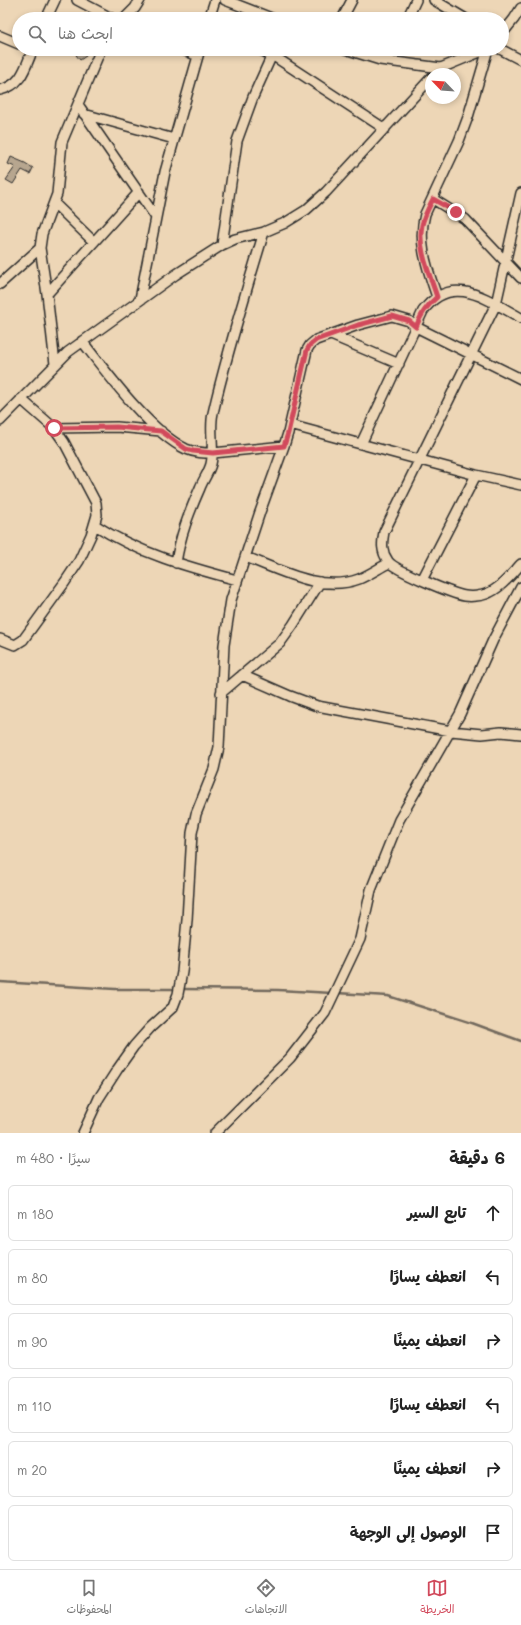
<!DOCTYPE html>
<html lang="ar">
<head>
<meta charset="utf-8">
<style>
	:root { --surface:#fff; --page:#f2f2f2; --text:#222; --muted:#767676; --line:#e0e0e0; --accent:#d1495b }
	body { margin:0; font-family:Mali,"Playpen Sans Arabic",sans-serif; background:var(--page); color:var(--text); direction:rtl }
	.compass { position:absolute; left:425px; top:68px; width:36px; height:36px; border-radius:50%; background:var(--surface); box-shadow:0 2px 6px #0003; rotate:295deg }
	.stop { position:absolute; width:12px; height:12px; margin:-9px; border:3px solid #d1495b; border-radius:50%; background:#fff }
	.stop.end { background:#d1495b; border-color:#fff; box-shadow:0 1px 4px #0008 }
	.list { margin:0; padding:0; list-style:none }
	h2 { display:flex; justify-content:space-between; align-items:center; height:52px; margin:0; padding:0 16px; font-size:17px }
	h2 small { font-size:13px; font-weight:400; color:var(--muted) }
	.list li { display:grid; grid-template-columns:26px 1fr auto; gap:12px; align-items:center; box-sizing:border-box; height:56px; margin:0 8px 8px; padding:0 8px; border:1px solid var(--line); border-radius:6px }
	.list b { display:block; font-size:15px; white-space:nowrap }
	.list em { font-size:13px; font-style:normal; color:var(--muted) }
	.icon { flex:none; width:22px; height:22px; fill:none; stroke:currentColor; stroke-width:2; stroke-linecap:round; stroke-linejoin:round }
	.map { position:relative; flex:none; width:521px; height:1133px; overflow:hidden; direction:ltr }
	.search { position:absolute; background:var(--surface); box-shadow:0 2px 6px #0003; left:12px; right:12px; top:12px; height:44px; display:flex; align-items:center; gap:10px; box-sizing:border-box; padding:0 14px; border-radius:22px; color:var(--muted); font-size:15px }
	.sheet { height:436px; background:var(--surface) }
	nav { display:flex; justify-content:space-around; align-items:center; box-sizing:border-box; height:56px; border-top:1px solid var(--line); background:var(--surface); font-size:11px; color:var(--muted) }
	nav a { display:grid; justify-items:center; gap:2px }
	nav .on { color:var(--accent) }
	.map>svg:first-child { display:block }
	.lines { fill:none; stroke-linecap:round; stroke-linejoin:round }
	.stream { stroke:#72695d; stroke-width:2.5 }
	.building { fill:#b7a68f; stroke:#2b2b2b }
	.minor-casing { stroke:#2b2b2b; stroke-width:12 }
	.minor { stroke:#edd6b6; stroke-width:9 }
	.route { stroke:#d1495b; stroke-width:5 }
</style>
</head>
<body>
<div class="map">
<svg width="521" height="1133" viewBox="0 0 521 1133">
	<rect width="100%" height="100%" fill="#edd6b6"/>
	<filter id="ink" filterUnits="userSpaceOnUse"><feTurbulence type="fractalNoise" baseFrequency=".025" numOctaves="2"/><feDisplacementMap in="SourceGraphic" scale="8" xChannelSelector="R" yChannelSelector="G"/><feConvolveMatrix kernelMatrix="1 2 1 2 8 2 1 2 1" color-interpolation-filters="sRGB"/></filter>
	<g filter="url(#ink)">
		<g class="lines">
			<!-- stream -->
			<path class="stream" d="M 0,982 L 115,989 L 176,989
				M 181,989 L 278,990 L 332,993
				M 337,993 L 388,996 L 472,1023 L 521,1041"/>
		</g>
		<!-- building -->
		<path class="building" d="M 82,50 L 86,56 L 80,60 L 76,55 Z
			M 11,157 L 25,163 L 33,168 L 30,174 L 22,170 L 13,184 L 6,180 L 15,167 L 8,164 Z"/>
		<g class="lines">
			<!-- minor casing -->
			<g class="minor-casing">
				<path id="minor" d="M 77,0 L 113,19
					M 225,0 L 274,19
					M 434,0 L 466,19
					M 46,19 L 55,0
					M 124,19 L 135,8 L 140,0
					M 209,19 L 215,0
					M 342,19 L 352,0
					M 407,19 L 416,0
					M 502,34 L 514,19 L 521,8
					M 0,36 L 19,44
					M 181,49 L 198,56
					M 258,49 L 272,55 L 385,129
					M 345,49 L 380,60 L 441,68
					M 500,49 L 521,60
					M 387,61 L 393,49
					M 437,72 L 441,68 L 487,49
					M 0,90 C 22,85 25,68 33,49
					M 79,106 L 155,216
					M 84,114 L 174,139
					M 521,193 L 496,304 L 384,532 C 382,543 381,551 388,561 C 394,570 453,594 465,596 C 471,597 481,596 486,594 C 500,589 511,575 521,564
					M 433,199 L 465,219 L 521,278
					M 54,203 L 94,242
					M 222,245 L 237,141 L 253,97 L 272,55
					M 0,284 L 40,248
					M 47,294 L 139,192
					M 437,297 C 428,270 417,243 425,214 L 459,141 L 468,117 L 488,49
					M 140,299 L 165,172 L 200,49
					M 331,335 L 399,364
					M 82,341 C 107,373 150,432 186,449 C 195,453 204,453 213,453 L 284,446 L 288,433 L 307,350 L 310,345 L 316,340 L 358,325 L 392,316 L 409,321 L 416,327 L 521,379
					M 55,364 L 47,294 L 40,248 L 42,234 L 57,194 L 62,142 L 101,49
					M 0,421 L 68,352 L 175,275 L 222,245 L 235,239 L 264,232 L 285,223 L 306,210 L 326,192 L 431,78
					M 290,425 L 476,475 L 521,485
					M 54,428 L 117,427 L 161,431
					M 361,444 L 423,311 C 452,271 489,301 521,318
					M 95,525 C 138,553 188,567 237,580
					M 246,557 C 280,570 322,593 359,579 C 369,575 379,568 389,563
					M 176,563 C 180,536 189,513 200,488 C 203,480 209,472 211,464 C 215,447 209,430 213,413 C 227,352 246,292 264,232
					M 422,580 L 476,475
					M 0,639 L 15,645 L 23,640 L 65,582 L 79,561 L 91,535 L 97,515 L 96,503 L 64,442 L 54,428 L 21,399
					M 242,675 L 290,696 L 317,706 L 451,731 L 482,734 L 501,732 L 521,734
					M 221,693 L 280,643 L 293,625 L 320,582
					M 83,1133 L 99,1098 L 117,1070 L 134,1046 L 150,1028 L 173,1007 L 178,994 L 182,972 L 187,920 L 192,833 L 196,814 L 214,769 L 219,747 L 224,645 L 231,600 L 260,512 L 284,446
					M 215,1133 L 290,1058 L 325,1013 L 360,939 L 371,890 L 399,820 L 460,714 L 493,640 L 521,587"/>
			</g>
			<!-- minor -->
			<use href="#minor" class="minor"/>
		</g>
	</g>
	<g class="lines" filter="url(#ink)">
		<!-- route -->
		<path class="route" d="M 54,428 L 117,427 L 161,431 L 186,449 L 193,451 L 213,453 L 284,446 L 288,433 L 307,350 L 310,345 L 316,340 L 358,325 L 392,316 L 409,321 L 416,327 C 421,315 426,306 437,297 C 430,275 417,248 422,225 C 424,216 429,207 433,199 L 456,212"/>
	</g>
</svg>
<svg class="compass" viewBox="-18 -18 36 36"><path d="M0-13l5 13h-10z" fill="#e53935"/><path d="M0 13l5-13h-10z" fill="#767676"/></svg>
<div class="stop" style="left:54px;top:428px"></div>
<div class="stop end" style="left:456px;top:212px"></div>
<div class="search"><svg class="icon" aria-label="search" viewBox="0 0 24 24"><circle cx="10" cy="10" r="6"/><path d="M15 15l6 6"/></svg>ابحث هنا</div>
</div>
<section class="sheet">
<h2>6 دقيقة<small>سيرًا · 480 m</small></h2>
<ul class="list">
<li><svg class="icon" aria-label="ahead" viewBox="0 0 24 24"><path d="M12 20V5M6 11l6-6 6 6"/></svg><div><b>تابع السير</b></div><em>180 m</em></li>
<li><svg class="icon" aria-label="left" viewBox="0 0 24 24"><path d="M17 20v-9H6M10 6l-5 5 5 5"/></svg><div><b>انعطف يسارًا</b></div><em>80 m</em></li>
<li><svg class="icon" aria-label="right" viewBox="0 0 24 24"><path d="M7 20v-9h11M14 6l5 5-5 5"/></svg><div><b>انعطف يمينًا</b></div><em>90 m</em></li>
<li><svg class="icon" aria-label="left" viewBox="0 0 24 24"><path d="M17 20v-9H6M10 6l-5 5 5 5"/></svg><div><b>انعطف يسارًا</b></div><em>110 m</em></li>
<li><svg class="icon" aria-label="right" viewBox="0 0 24 24"><path d="M7 20v-9h11M14 6l5 5-5 5"/></svg><div><b>انعطف يمينًا</b></div><em>20 m</em></li>
<li><svg class="icon" aria-label="arrive" viewBox="0 0 24 24"><path d="M6 21V4h12l-3 4 3 4H6"/></svg><div><b>الوصول إلى الوجهة</b></div></li>
</ul>
</section>
<nav>
<a class="on"><svg class="icon" aria-label="map" viewBox="0 0 24 24"><path d="M3 6l6-2 6 2 6-2v14l-6 2-6-2-6 2zM9 4v14M15 6v14"/></svg>الخريطة</a>
<a><svg class="icon" aria-label="directions" viewBox="0 0 24 24"><path d="M12 3l9 9-9 9-9-9zM9 14v-3h6M13 9l2 2-2 2"/></svg>الاتجاهات</a>
<a><svg class="icon" aria-label="saved" viewBox="0 0 24 24"><path d="M7 4h10v16l-5-4-5 4z"/></svg>المحفوظات</a>
</nav>
</body>
</html>
